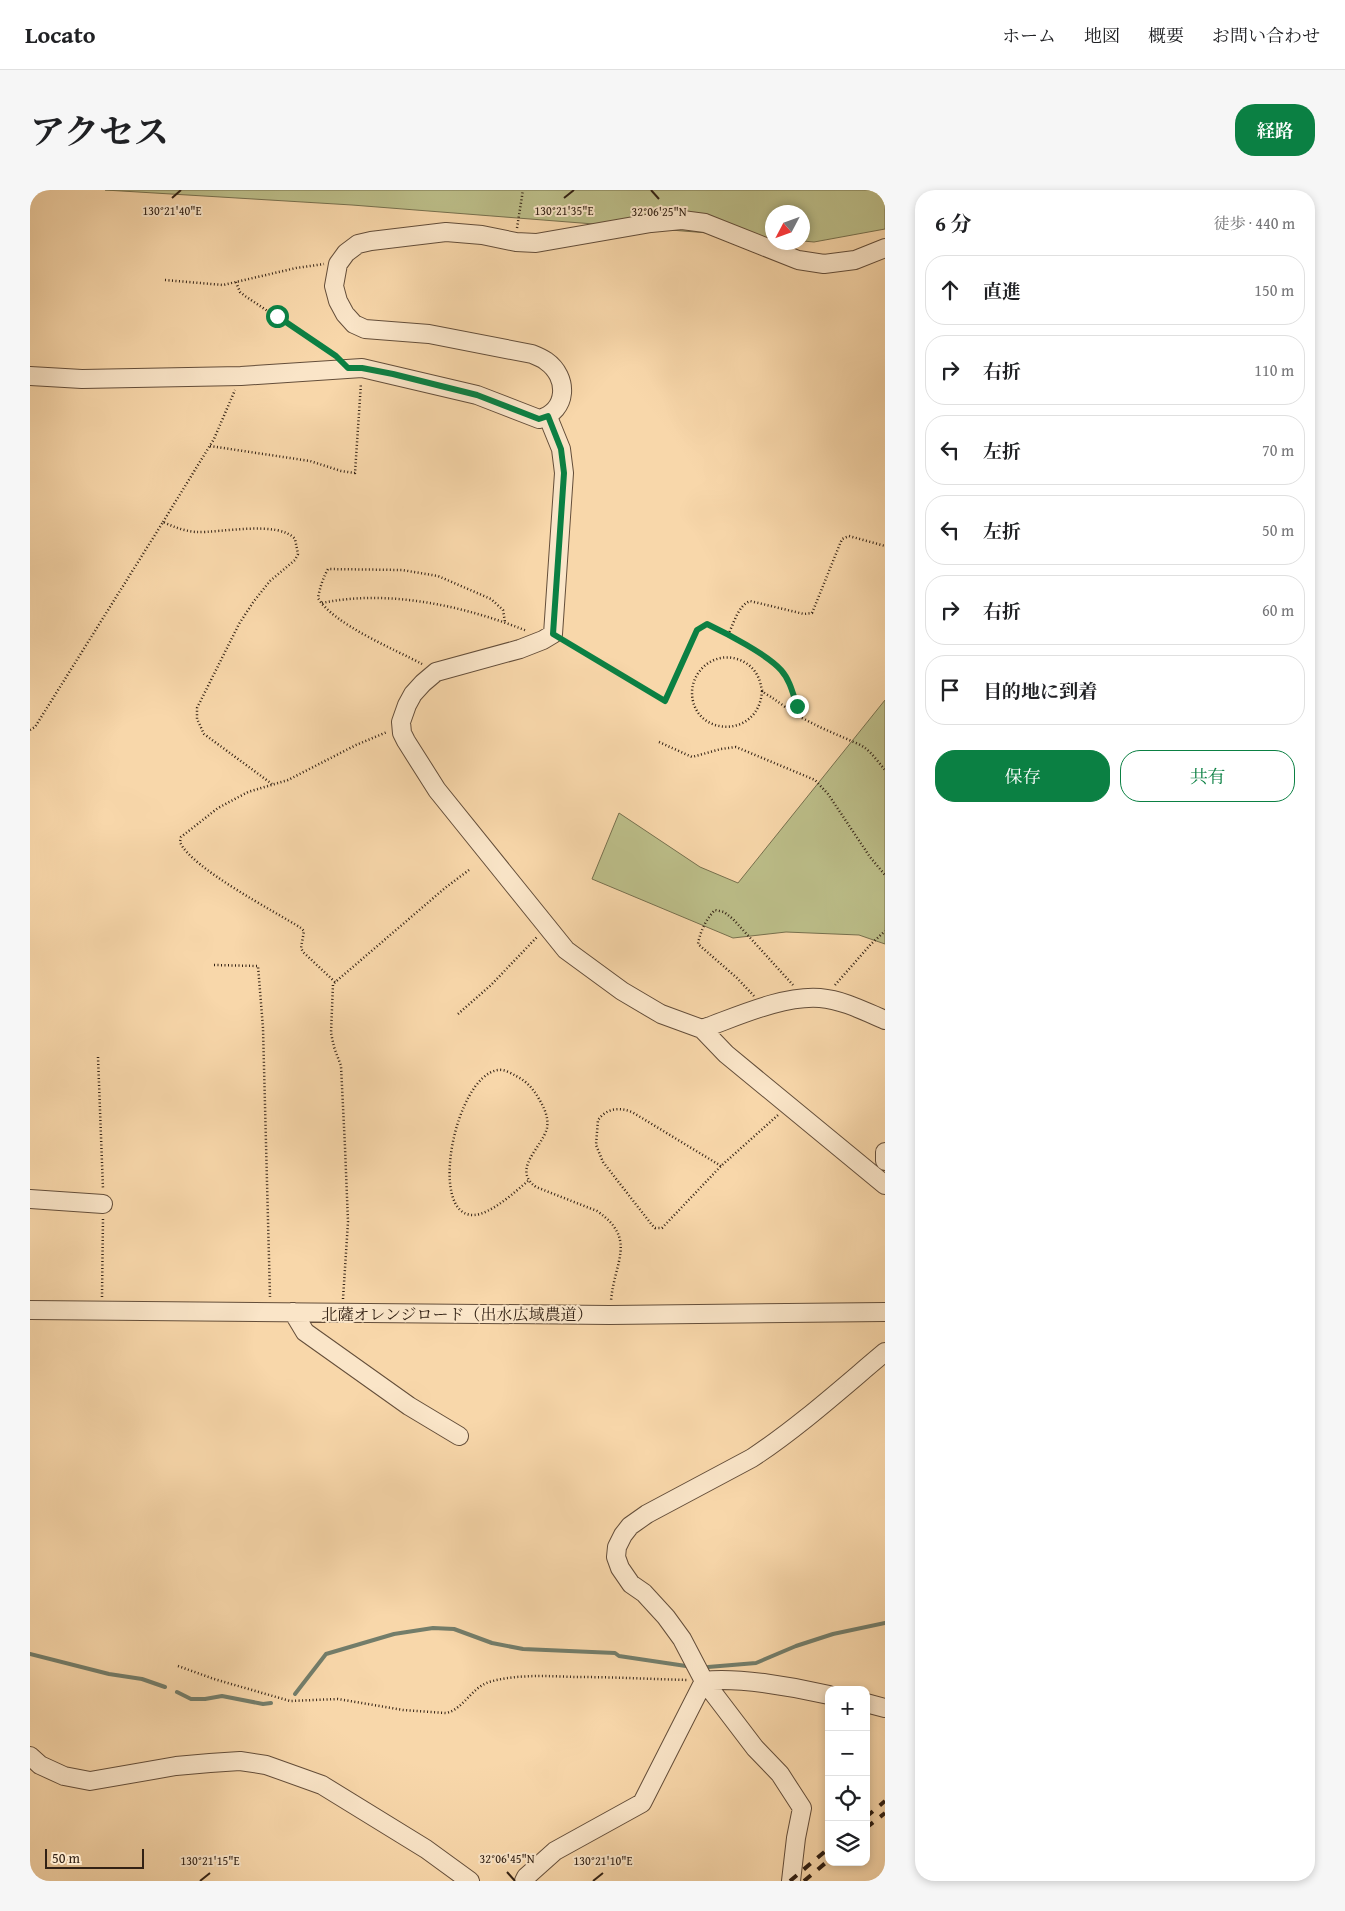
<!DOCTYPE html>
<html lang="ja">
<head>
<meta charset="utf-8">
<style>
	:root { --surface:#fff; --page:#f6f6f6; --text:#202124; --muted:#757577; --line:#e0e0e0; --accent:#0b8043 }
	body { margin:0; font-family:"Gentium Book Plus","Noto Serif JP",serif; background:var(--page); color:var(--text) }
	.controls { position:absolute; right:15px; bottom:15px; display:grid; overflow:hidden; border-radius:10px; box-shadow:0 2px 8px #0003 }
	.controls button { width:45px; height:45px; display:grid; place-items:center; padding:0; border:0; border-bottom:1px solid var(--line); background:var(--surface); color:var(--text); font:25px sans-serif }
	.compass { position:absolute; left:735px; top:15px; width:45px; height:45px; border-radius:50%; background:var(--surface); box-shadow:0 2px 8px #0003; rotate:229deg }
	.scale { position:absolute; left:15px; bottom:12px; width:99px; box-sizing:border-box; padding-left:5px; border:2px solid #322114; border-top:0; font-size:14px; line-height:18px; white-space:nowrap; color:#322114; -webkit-text-stroke:4px #fae5c8; paint-order:stroke }
	.stop { position:absolute; width:15px; height:15px; margin:-11px; border:4px solid #0b8043; border-radius:50%; background:#fff }
	.stop.end { background:#0b8043; border-color:#fff; box-shadow:0 1px 5px #0008 }
	.list { margin:0; padding:0; list-style:none }
	h2 { display:flex; justify-content:space-between; align-items:center; height:65px; margin:0; padding:0 20px; font-size:21px }
	h2 small { font-size:16px; font-weight:400; color:var(--muted) }
	.list li { display:grid; grid-template-columns:32px 1fr auto; gap:15px; align-items:center; box-sizing:border-box; height:70px; margin:0 10px 10px; padding:0 10px; border:1px solid var(--line); border-radius:20px }
	.list b { display:block; font-size:19px; white-space:nowrap }
	.list em { font-size:16px; font-style:normal; color:var(--muted) }
	.actions { display:flex; gap:10px; padding:15px 20px }
	.actions a { flex:1; padding:11px 0; border:1px solid var(--accent); border-radius:20px; text-align:center; font-size:18px; color:var(--accent) }
	.actions .main { background:var(--accent); color:#fff }
	.icon { flex:none; width:28px; height:28px; fill:none; stroke:currentColor; stroke-width:2; stroke-linecap:round; stroke-linejoin:round }
	.map { position:relative; flex:none; width:855px; height:1691px; overflow:hidden; border-radius:20px }
	header { display:flex; align-items:center; gap:30px; box-sizing:border-box; height:70px; padding:0 25px; background:var(--surface); border-bottom:1px solid var(--line) }
	header strong { font-size:24px }
	nav { display:flex; gap:28px; margin-inline-start:auto; font-size:18px }
	.intro { display:flex; align-items:center; justify-content:space-between; box-sizing:border-box; height:120px; padding:0 30px }
	h1 { margin:0; font-size:35px }
	.button { padding:12px 22px; border-radius:20px; background:var(--accent); color:#fff; font-size:18px; font-weight:700 }
	main { display:flex; gap:30px; padding:0 30px }
	aside { flex:1; background:var(--surface); border-radius:20px; box-shadow:0 2px 8px #0003 }
	.map>svg:first-child { display:block }
	.green { fill:#bcbe89; stroke:#77704e }
	.lines { fill:none; stroke-linecap:round; stroke-linejoin:round }
	.stream { stroke:#737d6a; stroke-width:4 }
	.minor-casing { stroke:#644e3a; stroke-width:20 }
	.path { stroke:#322114; stroke-width:2.5; stroke-dasharray:1 2.5; stroke-linecap:butt }
	.minor { stroke:#fae5c8; stroke-width:18 }
	.rail { stroke:#322114; stroke-width:4; stroke-dasharray:9 9; stroke-linecap:butt }
	.route { stroke:#0b8043; stroke-width:6 }
	.ticks { fill:none; stroke:#322114; stroke-width:2 }
	.labels { text-anchor:middle; stroke-width:4; stroke-linejoin:round; paint-order:stroke }
	.street-label { font-size:16px; fill:#322114; stroke:#fae5c8 }
	.ticks-label { font-size:12px; text-anchor:middle; fill:#322114; stroke:#fae5c8; stroke-width:4; stroke-linejoin:round; paint-order:stroke }
</style>
</head>
<body>
<header>
<strong>Locato</strong>
<nav><a>ホーム</a><a>地図</a><a>概要</a><a>お問い合わせ</a></nav>
</header>
<div class="intro"><h1>アクセス</h1><a class="button">経路</a></div>
<main>
<div class="map">
<svg width="855" height="1691" viewBox="0 0 855 1691">
	<rect width="100%" height="100%" fill="#f8d7aa"/>
	<filter id="stains"><feTurbulence type="fractalNoise" baseFrequency=".004" numOctaves="4"/><feColorMatrix values="0 0 0 0 .2 0 0 0 0 .09 0 0 0 0 .02 0 0 0 .5 -.17"/></filter>
	<radialGradient id="worn" r=".72"><stop offset=".6" stop-color="#630" stop-opacity="0"/><stop offset="1" stop-color="#630" stop-opacity=".3"/></radialGradient>
	<!-- green -->
	<path class="green" d="M 75,0 L 855,0 L 855,39 L 784,52 L 773,51 L 772,22 L 742,22 L 742,48 L 322,15 Z
		M 855,510 L 855,754 L 829,745 L 756,742 L 703,748 L 562,689 L 589,623 L 670,677 L 708,693 Z"/>
	<g class="lines">
		<!-- stream -->
		<path class="stream" d="M 0,1464 L 79,1484 L 112,1489 L 135,1497
			M 678,1477 L 726,1473 L 766,1456 L 803,1444 L 855,1433
			M 147,1502 L 161,1509 L 175,1509 L 192,1506 L 233,1514 L 241,1513
			M 265,1504 L 296,1464 L 364,1444 L 403,1438 L 424,1439 L 462,1453 L 493,1459 L 585,1463 L 589,1466 L 656,1476"/>
		<!-- minor casing -->
		<g class="minor-casing">
			<path id="minor" d="M 0,186 L 52,189 L 211,186 L 332,178 L 447,205 L 509,229 C 538,221 539,187 516,171 C 512,168 507,166 502,164 L 399,144 L 335,139 L 324,134 L 315,124 L 308,111 L 304,96 L 308,74 L 316,63 L 328,54 L 341,51 L 416,42 L 452,45 L 486,52 L 506,53 L 621,33 L 652,30 L 675,33 L 768,70 L 794,74 L 825,70 L 855,58
				M 518,227 L 531,259 L 534,283 L 523,444 L 513,450 L 490,459 L 406,482 L 393,493 L 383,504 L 377,515 L 371,532 L 372,543 L 376,551 L 407,600 L 536,760 L 592,801 L 631,824 L 672,839 L 696,864 L 855,995
				M 672,839 C 706,827 753,805 790,808 C 813,810 834,821 855,830
				M 855,962 L 855,971
				M 0,1009 L 73,1014
				M 0,1120 L 580,1125 L 855,1122
				M 263,1122 L 275,1142 L 379,1216 L 429,1246
				M 674,1491 C 708,1487 765,1497 799,1505
				M 836,1513 L 855,1518
				M 0,1566 L 10,1575 L 34,1586 L 60,1591 L 146,1576 L 180,1573 L 210,1571 L 236,1575 L 292,1595 L 396,1659 L 440,1691
				M 494,1691 L 496,1687 L 525,1661 L 612,1613 L 674,1491
				M 761,1691 L 766,1648 L 772,1618 L 750,1584 L 725,1558 L 674,1491 L 652,1449 L 636,1427 L 614,1403 L 601,1394 L 590,1378 L 586,1367 L 587,1357 L 593,1345 L 600,1336 L 617,1324 L 722,1268 C 769,1237 812,1198 855,1162"/>
		</g>
		<!-- path -->
		<path class="path" d="M 487,38 L 493,0
			M 135,90 L 193,95 L 266,78 L 294,74
			M 206,92 L 210,102 L 215,106 L 304,165
			M 180,256 L 280,271 L 311,281 L 325,283 L 331,193
			M 133,332 L 184,249 L 205,200
			M 292,413 C 358,399 435,416 497,441
			M 698,445 C 704,433 708,416 720,411 L 774,424 L 782,423 L 812,349 L 819,346 L 855,356
			M 535,451 L 635,511 L 667,440 L 677,434 C 695,443 742,467 752,482 C 762,496 765,513 773,528
			M 392,474 C 364,459 303,434 288,408 C 290,397 293,388 298,379 L 372,380 L 408,386 L 461,409 L 473,420 L 475,432
			M 732,501 C 729,550 662,547 662,502 C 663,479 685,462 707,469 C 718,472 727,481 730,492 C 731,495 731,497 732,500 C 733,503 738,505 741,507 C 752,514 763,524 776,530 C 789,537 803,543 817,549 C 823,552 830,554 835,558 C 842,563 849,573 855,580
			M 0,540 L 5,537 L 133,332 C 144,337 154,341 166,342 C 190,343 249,330 265,349 L 268,364 L 265,370 L 240,391 L 224,411 L 209,434 L 167,518 L 167,529 L 174,544 L 242,594
			M 629,552 L 662,567 L 691,559 L 706,557 L 785,590 L 798,604 L 840,667 L 855,685
			M 184,775 L 228,776 L 233,838 L 240,1107
			M 305,792 L 273,762 L 271,758 L 274,741 L 271,738 C 244,721 161,678 150,652 L 151,647 L 188,618 L 218,602 L 258,590 L 326,555 L 357,542
			M 805,795 L 841,754 L 855,741
			M 724,806 L 707,788 L 668,754 C 670,742 676,729 685,720 L 694,722 L 703,729 L 763,795
			M 428,824 L 461,795 L 508,746
			M 68,867 L 73,999
			M 691,976 L 602,922 C 589,917 577,918 568,930 L 566,955 L 573,972 L 622,1035 L 625,1038 L 632,1038 L 691,976 L 748,925
			M 498,991 C 485,1002 461,1024 444,1025 C 397,1027 425,886 468,880 C 474,879 481,883 486,886 C 496,891 503,898 509,909 C 514,917 519,928 517,938 C 512,958 481,979 506,997 L 567,1021 C 608,1049 584,1072 581,1111
			M 72,1107 L 73,1027
			M 313,1109 L 318,1032 L 315,957 L 311,876 L 304,857 L 301,843 L 303,794 L 415,698 L 439,680
			M 148,1476 L 184,1489 L 260,1511 L 308,1509 L 373,1520 L 416,1523 C 434,1519 441,1498 459,1492 C 486,1484 518,1486 546,1487 C 584,1487 621,1489 658,1490"/>
		<!-- minor -->
		<use href="#minor" class="minor"/>
		<!-- rail -->
		<path class="rail" d="M 836,1627 L 855,1611
			M 836,1638 L 855,1623
			M 760,1691 L 799,1658
			M 774,1691 L 799,1670"/>
	</g>
	<g class="lines">
		<!-- route -->
		<path class="route" d="M 247,126 L 306,166 L 318,178 L 332,178 L 363,184 L 447,205 L 509,229 L 518,226 L 531,259 L 534,283 L 523,444 L 635,511 L 667,440 L 677,434 C 696,443 738,465 751,480 C 760,490 763,504 767,516"/>
	</g>
	<!-- ticks -->
	<path class="ticks" d="M 621,0 L 629,9M 142,8 L 151,0M 534,8 L 544,0M 477,1682 L 485,1691M 170,1691 L 180,1683M 563,1691 L 573,1683"/>
	<g class="labels">
		<!-- street labels -->
		<g class="street-label">
			<text x="427" y="1130">北薩オレンジロード（出水広域農道）</text>
		</g>
	</g>
	<g class="ticks-label">
		<text x="142" y="25">130°21'40"E</text>
		<text x="534" y="25">130°21'35"E</text>
		<text x="629" y="26">32°06'25"N</text>
		<text x="477" y="1673">32°06'45"N</text>
		<text x="180" y="1675">130°21'15"E</text>
		<text x="573" y="1675">130°21'10"E</text>
	</g>
	<rect width="100%" height="100%" filter="url(#stains)"/>
	<rect width="100%" height="100%" fill="url(#worn)"/>
</svg>
<div class="controls">
<button>+</button>
<button>−</button>
<button><svg class="icon" aria-label="locate" viewBox="0 0 24 24"><circle cx="12" cy="12" r="6"/><path d="M12 2v4M12 18v4M2 12h4M18 12h4"/></svg></button>
<button><svg class="icon" aria-label="layers" viewBox="0 0 24 24"><path d="M12 4l9 5-9 5-9-5zM3 14l9 5 9-5"/></svg></button>
</div>
<svg class="compass" viewBox="-18 -18 36 36"><path d="M0-13l5 13h-10z" fill="#e53935"/><path d="M0 13l5-13h-10z" fill="#757577"/></svg>
<div class="scale">50 m</div>
<div class="stop" style="left:247px;top:126px"></div>
<div class="stop end" style="left:767px;top:516px"></div>
</div>
<aside>
<h2>6 分<small>徒歩 · 440 m</small></h2>
<ul class="list">
<li><svg class="icon" aria-label="ahead" viewBox="0 0 24 24"><path d="M12 20V5M6 11l6-6 6 6"/></svg><div><b>直進</b></div><em>150 m</em></li>
<li><svg class="icon" aria-label="right" viewBox="0 0 24 24"><path d="M7 20v-9h11M14 6l5 5-5 5"/></svg><div><b>右折</b></div><em>110 m</em></li>
<li><svg class="icon" aria-label="left" viewBox="0 0 24 24"><path d="M17 20v-9H6M10 6l-5 5 5 5"/></svg><div><b>左折</b></div><em>70 m</em></li>
<li><svg class="icon" aria-label="left" viewBox="0 0 24 24"><path d="M17 20v-9H6M10 6l-5 5 5 5"/></svg><div><b>左折</b></div><em>50 m</em></li>
<li><svg class="icon" aria-label="right" viewBox="0 0 24 24"><path d="M7 20v-9h11M14 6l5 5-5 5"/></svg><div><b>右折</b></div><em>60 m</em></li>
<li><svg class="icon" aria-label="arrive" viewBox="0 0 24 24"><path d="M6 21V4h12l-3 4 3 4H6"/></svg><div><b>目的地に到着</b></div></li>
</ul>
<div class="actions"><a class="main">保存</a><a>共有</a></div>
</aside>
</main>
</body>
</html>
